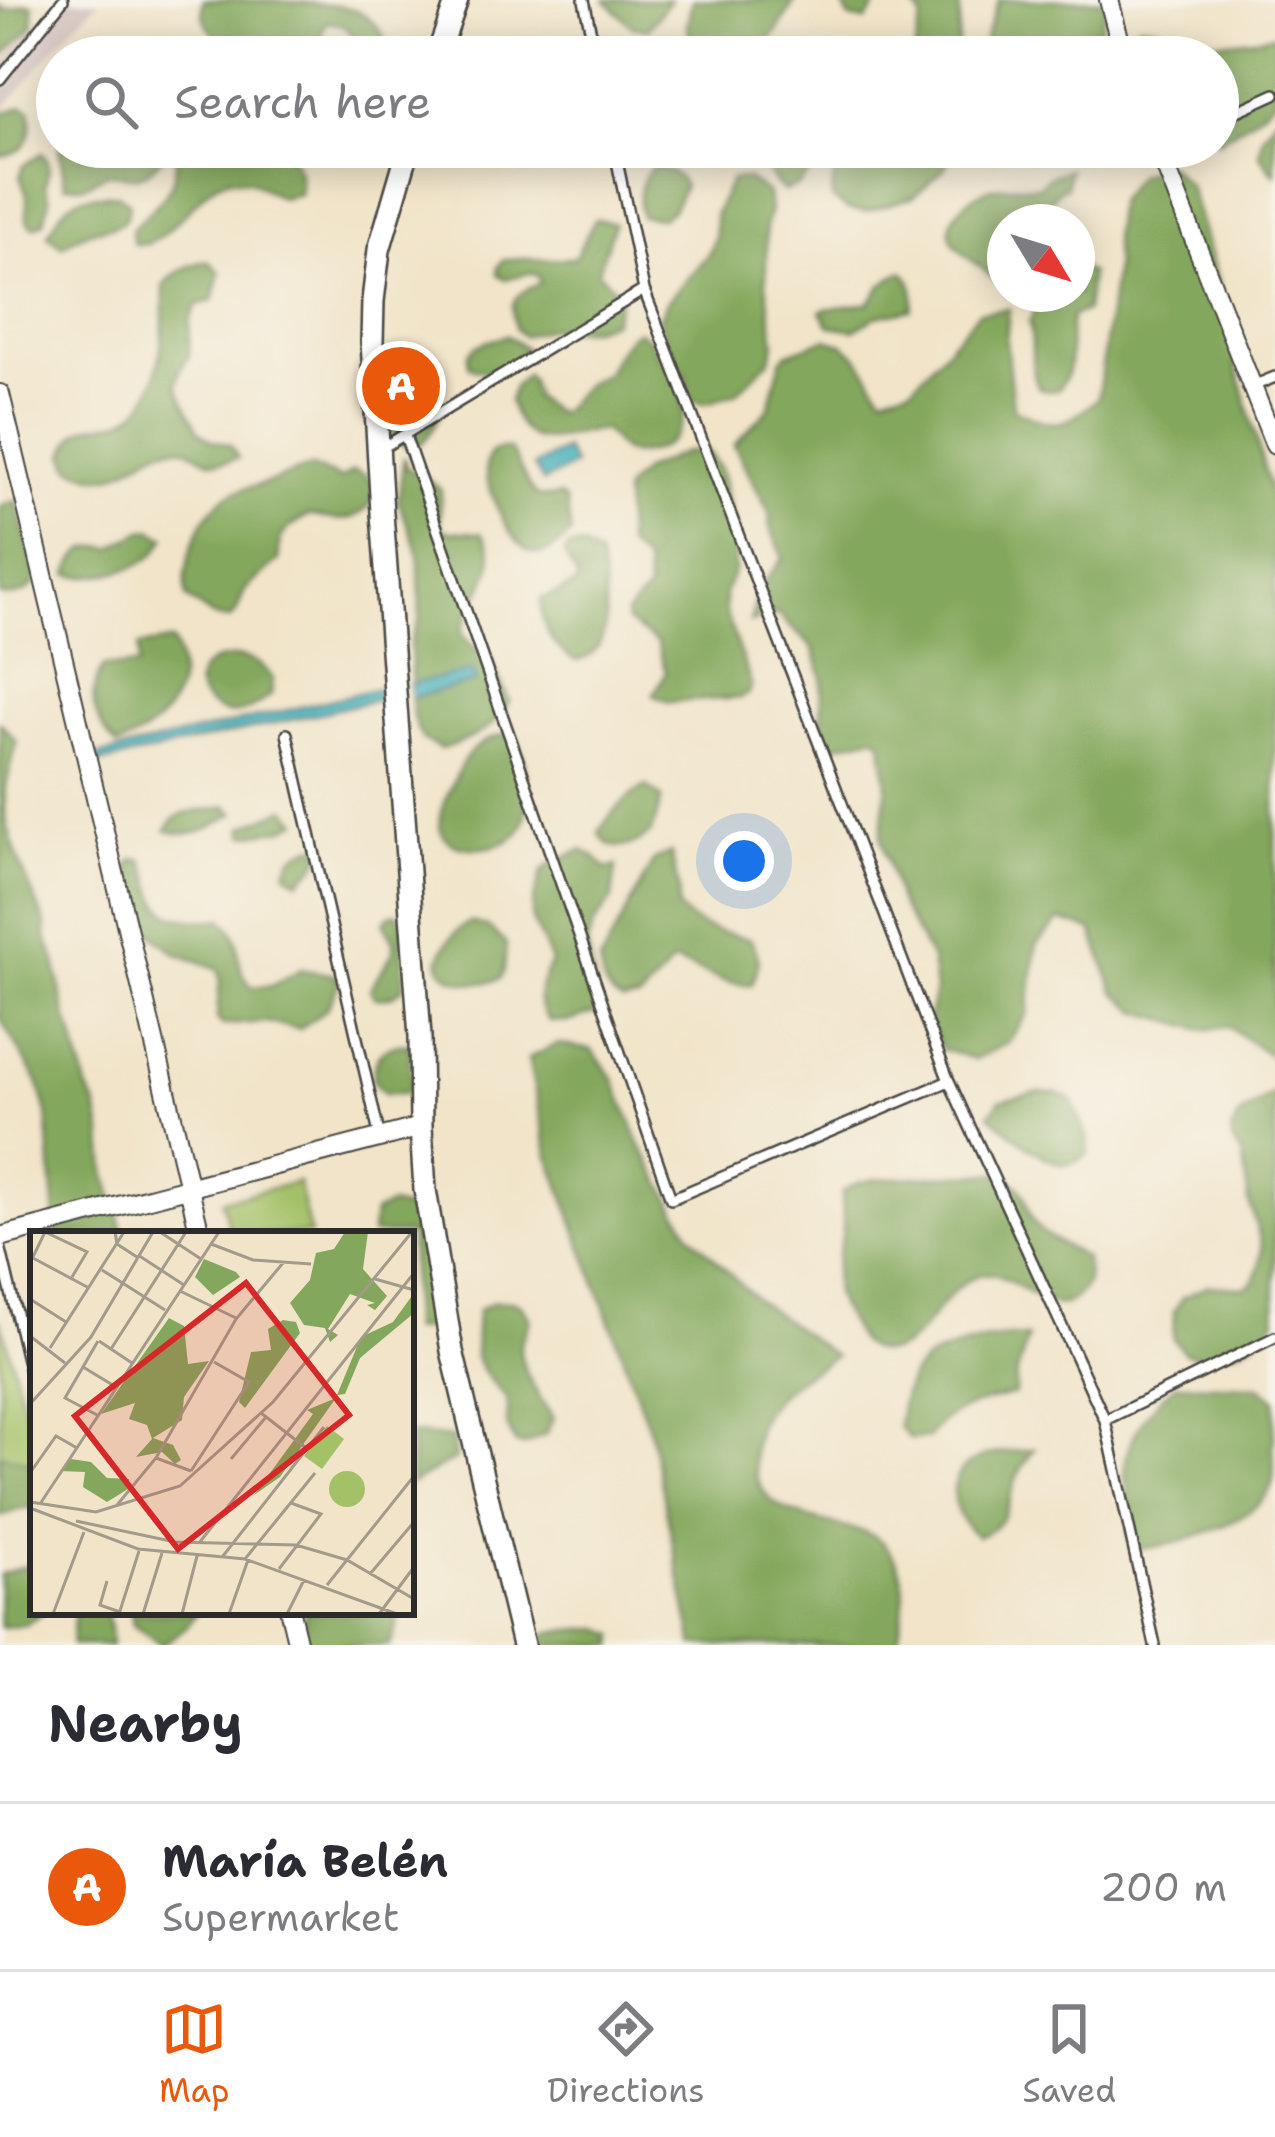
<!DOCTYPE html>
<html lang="en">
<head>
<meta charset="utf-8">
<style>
	:root { --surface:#fff; --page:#f2f2f3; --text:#2b2b33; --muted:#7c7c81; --line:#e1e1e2; --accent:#ea580c }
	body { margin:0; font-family:"Shantell Sans",sans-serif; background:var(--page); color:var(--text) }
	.compass { position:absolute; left:987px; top:204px; width:108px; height:108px; border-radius:50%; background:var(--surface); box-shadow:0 6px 30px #0003; rotate:128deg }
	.you { position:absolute; left:744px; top:861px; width:42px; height:42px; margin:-30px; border:9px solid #fff; border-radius:50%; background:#1a73e8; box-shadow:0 0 0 18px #1a73e833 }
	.badge { display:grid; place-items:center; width:78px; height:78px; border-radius:50%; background:var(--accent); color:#fff; font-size:39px; font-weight:700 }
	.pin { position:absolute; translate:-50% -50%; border:6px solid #fff; box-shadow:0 3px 12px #0006 }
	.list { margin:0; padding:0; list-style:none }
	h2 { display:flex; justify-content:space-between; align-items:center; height:156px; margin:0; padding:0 48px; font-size:51px }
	h2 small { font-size:39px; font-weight:400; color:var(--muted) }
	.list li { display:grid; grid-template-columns:78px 1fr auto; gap:36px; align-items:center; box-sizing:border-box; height:168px; padding:0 48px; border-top:3px solid var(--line) }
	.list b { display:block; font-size:45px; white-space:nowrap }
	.list p { margin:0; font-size:39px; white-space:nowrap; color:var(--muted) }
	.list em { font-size:39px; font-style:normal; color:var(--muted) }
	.icon { flex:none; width:66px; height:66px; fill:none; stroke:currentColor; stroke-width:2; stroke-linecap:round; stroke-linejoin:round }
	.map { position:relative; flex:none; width:1275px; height:1645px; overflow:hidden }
	.search { position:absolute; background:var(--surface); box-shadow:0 6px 30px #0003; left:36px; right:36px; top:36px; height:132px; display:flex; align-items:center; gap:30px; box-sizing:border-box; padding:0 42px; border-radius:66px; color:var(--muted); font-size:45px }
	.sheet { height:324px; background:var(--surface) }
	nav { display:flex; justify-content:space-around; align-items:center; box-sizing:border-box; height:168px; border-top:3px solid var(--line); background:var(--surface); font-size:33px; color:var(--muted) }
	nav a { display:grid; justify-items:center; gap:6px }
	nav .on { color:var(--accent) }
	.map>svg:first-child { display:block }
	.industrial { fill:#d1bfbd }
	.green { fill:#a4c168; stroke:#68764a; stroke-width:3 }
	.forest { fill:#83a75c; stroke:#576944; stroke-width:3 }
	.water { fill:#3dadb9; stroke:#346c72; stroke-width:3 }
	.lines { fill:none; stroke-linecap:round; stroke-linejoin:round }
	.service-casing { stroke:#494743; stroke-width:14 }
	.minor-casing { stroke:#494743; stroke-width:22 }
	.tertiary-casing { stroke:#494743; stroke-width:26 }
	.service { stroke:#fff; stroke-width:9 }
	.minor { stroke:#fff; stroke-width:18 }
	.tertiary { stroke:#fff; stroke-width:21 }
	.inset-road { fill:none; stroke:#a29a8a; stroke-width:3 }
	.view { fill:#d62828; fill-opacity:0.15; stroke:#d62828; stroke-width:6 }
	.inset-edge { fill:none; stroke:#2b2b2b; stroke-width:6 }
</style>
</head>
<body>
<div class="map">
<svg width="1275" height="1645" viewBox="0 0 1275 1645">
	<rect width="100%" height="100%" fill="#f7f3e8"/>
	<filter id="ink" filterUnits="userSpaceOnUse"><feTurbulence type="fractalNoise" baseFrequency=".00833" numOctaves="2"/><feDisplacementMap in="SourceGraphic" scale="24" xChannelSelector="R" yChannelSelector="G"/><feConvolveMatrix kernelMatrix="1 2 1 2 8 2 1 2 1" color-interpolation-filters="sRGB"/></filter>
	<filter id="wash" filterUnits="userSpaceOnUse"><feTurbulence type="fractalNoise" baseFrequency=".004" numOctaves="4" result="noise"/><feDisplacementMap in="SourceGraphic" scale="48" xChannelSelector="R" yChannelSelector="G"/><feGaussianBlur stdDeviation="2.7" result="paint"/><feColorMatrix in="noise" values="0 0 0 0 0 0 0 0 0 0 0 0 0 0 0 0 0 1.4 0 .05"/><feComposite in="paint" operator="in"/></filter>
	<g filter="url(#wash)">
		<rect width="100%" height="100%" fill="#f1e4c9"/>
		<!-- industrial -->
		<path class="industrial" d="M 58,0 L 100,0 L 67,33 L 0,114 L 0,67 Z"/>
		<!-- green -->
		<path class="green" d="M 298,1182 L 310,1234 L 230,1234 L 222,1200 Z
			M 0,1318 L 33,1440 L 33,1463 L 0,1472 Z"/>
		<!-- forest -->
		<path class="forest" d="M 203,0 C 241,0 328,0 359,11 C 369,17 380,29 385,39 L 373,53 L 359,45 L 344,25 L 328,22 L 322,30 L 326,57 C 303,57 257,63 237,54 C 233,51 227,44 223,41 C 208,30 200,20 203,0 Z
			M 605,0 L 670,0 L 648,29 L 632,26 Z
			M 692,0 L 795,0 C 767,54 758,57 698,57 L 694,55 L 687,26 Z
			M 842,0 L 880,0 L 866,21 L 849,18 Z
			M 906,0 L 952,0 L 960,9 L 957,57 L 913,57 L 922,17 L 912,4 Z
			M 999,0 L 1107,0 L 1098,40 L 1079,57 L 995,57 L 984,41 Z
			M 26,4 L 33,5 L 33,26 L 5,54 L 0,54 L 0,6 L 7,10 Z
			M 1139,25 C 1158,25 1170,32 1187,37 C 1215,45 1246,39 1275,35 L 1275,99 L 1252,119 L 1218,141 L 1218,57 L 1133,57 L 1126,33 Z
			M 23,106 L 30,109 C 35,133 28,154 0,156 L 0,114 Z
			M 1275,118 L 1275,175 L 1259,154 L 1262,136 Z
			M 59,147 L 154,147 L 162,158 C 141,181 137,178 109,173 L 84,186 L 65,185 Z
			M 176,147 L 280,147 C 297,160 303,173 299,194 L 281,198 L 248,180 L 230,178 L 215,184 L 162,236 L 148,244 L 134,244 L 131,230 C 160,199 179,193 176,147 Z
			M 512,147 L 598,147 L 540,161 L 526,170 L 512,162 Z
			M 763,147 L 833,147 L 799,185 L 783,191 C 773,184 760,160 763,147 Z
			M 931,147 L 953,147 L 944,169 L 913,197 L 865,212 L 847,209 L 832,198 L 834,171 L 841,160 L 849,158 L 864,167 L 916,158 L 926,154 Z
			M 42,153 L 48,161 L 49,170 L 45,185 L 50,199 L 44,222 L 34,227 L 27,221 L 27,195 L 20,177 L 23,166 Z
			M 1168,165 L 1189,186 L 1218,281 L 1228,334 L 1275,509 L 1275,1059 L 1229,1027 L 1203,1030 L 1139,1012 L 1114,991 L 1092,930 L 1060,920 L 1037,944 L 1028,1013 L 1008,1043 L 975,1059 L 943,1050 L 928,1021 L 935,990 L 931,959 L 899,902 L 881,838 L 887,787 L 882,741 L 874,736 L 829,747 L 821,721 L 822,677 L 814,649 L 777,614 L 750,622 L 759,589 L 783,558 L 770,527 L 770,514 L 734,445 L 769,408 L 781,360 L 786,354 L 826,339 L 843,344 L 857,356 L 883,395 L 913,386 L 979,312 L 1009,309 L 1006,341 L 1013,408 C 1055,429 1063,429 1098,398 L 1115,266 L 1113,232 L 1117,201 L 1138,174 Z
			M 652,167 C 665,168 678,173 684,186 L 673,209 L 662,218 L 641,216 C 636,200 640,180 652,167 Z
			M 1069,169 L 1066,187 L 1059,189 L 1037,222 L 1005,222 L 1005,286 C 995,281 990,276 983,269 C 973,261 961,254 954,243 C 939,219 971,194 992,188 C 1007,183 1023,188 1039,186 L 1048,177 Z
			M 747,179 L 768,193 L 770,210 L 766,226 L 766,284 L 775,343 L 770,360 L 736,393 L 711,402 L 701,403 L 693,400 L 688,393 L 686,374 L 666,345 L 659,319 L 666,303 L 709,253 L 715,238 L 715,213 L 731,180 Z
			M 118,194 L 129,203 C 128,230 111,225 91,231 C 81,234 71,241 61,246 L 48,235 C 68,196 75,196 118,194 Z
			M 595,219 L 614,223 L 598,272 L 616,290 L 620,298 L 613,321 L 589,329 L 546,329 L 523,336 L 516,330 C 508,301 513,296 540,283 L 538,275 L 529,273 L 505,279 L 498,275 L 498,267 L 503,260 C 527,256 552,263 575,257 Z
			M 208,261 L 220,272 L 213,301 L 197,305 L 190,320 L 189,356 L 180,370 L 177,386 L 199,431 L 212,440 L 230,445 L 238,458 C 201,472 201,446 173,447 C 147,448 126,478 100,477 C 91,477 80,471 71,468 L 65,454 C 82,410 105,435 134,413 C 165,389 163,321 164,284 C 178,270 189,264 208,261 Z
			M 1077,269 L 1083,269 L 1090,274 L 1086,311 L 1072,316 C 1063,344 1080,364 1057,390 L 1047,391 L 1039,388 C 1027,365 1036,347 1029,323 L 1041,294 L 1077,294 Z
			M 900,272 L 905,273 C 914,282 915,296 912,309 L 876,316 L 854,330 L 830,326 L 821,311 L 825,309 L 869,303 L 883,284 Z
			M 638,331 L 650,340 C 654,354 664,360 672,372 C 691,400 688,441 651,451 C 622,460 621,448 603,430 C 559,431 528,464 509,401 L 514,386 L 526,375 L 531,381 L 534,397 L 552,411 L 559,413 L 585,385 L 606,373 L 619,349 L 631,335 Z
			M 506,335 L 526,349 C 514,369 491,377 470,367 C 461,343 489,343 506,335 Z
			M 407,395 L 415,398 L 416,407 L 422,411 L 440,411 C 435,426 427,444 410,449 C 387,437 389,411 407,395 Z
			M 501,449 L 509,449 C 519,460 527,491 538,496 C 541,497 556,497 560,496 L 566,501 L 571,533 C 563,542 552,553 539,554 C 513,554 487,491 486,470 C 486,460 487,460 492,452 Z
			M 699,450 L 707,451 L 720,469 L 735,530 L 735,569 L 725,592 L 725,611 L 751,684 L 748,694 L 740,698 L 669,702 L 653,695 L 666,673 L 657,643 L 627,622 L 626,614 L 648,590 L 645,563 L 626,545 L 624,494 L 627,486 L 644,470 L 683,453 Z
			M 404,457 L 406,468 L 421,473 L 441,490 L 440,525 L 445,531 L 481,533 C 511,565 468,600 462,632 L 466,640 L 491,661 L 509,701 C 499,727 466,743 440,749 L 424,740 L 419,733 L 413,717 L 410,643 L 420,618 L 419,564 L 417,548 L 398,501 Z
			M 312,467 L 342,479 L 352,471 C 385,478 379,509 350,518 C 337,522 321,517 308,515 C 286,530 277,532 279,560 L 245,590 L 236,613 L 230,619 L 214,617 L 187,598 C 180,567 200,511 229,495 C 240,488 254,487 266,483 C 282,478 296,470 312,467 Z
			M 17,501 L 37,578 C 32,592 14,599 0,595 L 0,506 Z
			M 151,530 L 166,537 C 162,543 159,549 154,554 C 138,570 90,581 69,574 C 77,550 87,544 112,548 L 142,531 Z
			M 577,546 L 585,548 L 599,557 C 604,587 619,651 577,661 C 552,648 540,627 541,599 L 574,586 L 578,579 L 564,555 L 568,548 Z
			M 172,641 C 196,688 162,731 117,746 C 94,722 85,695 104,666 L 138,666 L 139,646 Z
			M 239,657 C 256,660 263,665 273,679 L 271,695 C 260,702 249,712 236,713 C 209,716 181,682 210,663 C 218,658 229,658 239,657 Z
			M 0,722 L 17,742 C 12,763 4,786 5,808 C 7,842 33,892 46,925 L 46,935 L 55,961 L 66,1016 L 73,1033 L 87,1088 L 97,1107 L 103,1137 L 106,1173 L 124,1234 L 56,1234 L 47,1113 L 38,1082 L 0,1018 Z
			M 514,733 C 527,754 534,812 519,832 C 505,851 446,858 440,827 C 437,811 451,789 457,774 C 468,748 486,736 514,733 Z
			M 646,786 L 662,798 L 652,832 C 636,847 610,856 599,832 C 609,815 628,796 646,786 Z
			M 227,806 L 235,813 C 215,825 189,841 166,830 C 180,804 203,814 227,806 Z
			M 286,808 L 298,821 L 283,829 L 245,835 L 243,827 Z
			M 316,846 L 323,850 L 317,864 L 299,881 L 286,872 C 289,855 300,851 316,846 Z
			M 582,850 L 595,857 L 606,869 L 616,866 L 612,899 L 593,926 L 587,943 L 597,994 L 598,1012 L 567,1022 L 549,1021 C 530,998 540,986 551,962 L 532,919 L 533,903 L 542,872 L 554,861 Z
			M 671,853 L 679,891 L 678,908 C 695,930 724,932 750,939 C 761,955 760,966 752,984 C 722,987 702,968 673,962 L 640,999 L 622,1002 C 605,992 601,982 600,962 L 654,860 Z
			M 142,859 C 157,884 150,913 183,918 C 198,920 207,922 222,919 C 250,944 227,958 252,987 L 271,986 L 301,969 L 336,975 L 339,983 L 327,1008 L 300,1029 L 266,1022 L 223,1025 L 217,1019 L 220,976 L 217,968 L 177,954 L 143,927 L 128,906 L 123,874 L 133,860 Z
			M 396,913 L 402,919 L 404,986 C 397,996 387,999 374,997 L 370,989 C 375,977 398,952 394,942 C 392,935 386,930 384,923 L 388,916 Z
			M 470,922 L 488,927 L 506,944 L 504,972 L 500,979 C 480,986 449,985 439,964 C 442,946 454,931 470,922 Z
			M 410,1044 L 411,1093 L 385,1093 L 373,1080 C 372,1055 386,1042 410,1044 Z
			M 558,1044 L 592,1050 L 614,1079 L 641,1146 L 690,1234 L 758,1301 L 835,1356 C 796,1382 758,1396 754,1448 C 750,1512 799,1514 847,1528 C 859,1531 873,1533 881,1541 C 913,1575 904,1604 897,1645 L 694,1645 L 649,1428 L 548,1153 L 528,1058 Z
			M 1039,1092 L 1057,1093 L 1072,1100 L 1087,1137 L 1089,1153 C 1081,1159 1074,1165 1063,1164 C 1042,1161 1007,1129 989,1115 L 1000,1100 Z
			M 1275,1092 L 1275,1320 L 1254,1341 L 1239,1349 L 1202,1356 L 1185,1353 L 1173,1339 L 1174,1312 L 1182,1298 L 1208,1285 L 1245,1287 L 1253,1282 L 1260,1266 L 1262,1246 L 1249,1202 L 1242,1155 L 1232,1141 L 1231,1132 L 1239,1116 Z
			M 1001,1173 C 1035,1190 1021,1212 1040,1230 C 1053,1241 1071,1249 1085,1258 C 1088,1270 1090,1282 1081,1292 C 1054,1327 1019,1278 992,1274 C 941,1267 921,1377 867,1347 C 859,1343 855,1334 851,1326 C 845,1316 837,1304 835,1293 C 831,1272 841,1249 843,1229 C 844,1217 842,1204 842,1192 L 857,1183 L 876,1179 Z
			M 390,1205 L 407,1209 L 421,1223 L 439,1323 L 431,1328 L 411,1330 L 411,1234 L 372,1234 L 374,1213 Z
			M 511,1301 L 520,1304 L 530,1318 C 529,1328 522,1336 520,1346 C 518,1365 542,1402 553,1418 L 546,1434 L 523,1446 L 515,1443 L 507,1426 L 508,1407 L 505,1397 L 483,1372 L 475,1356 L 477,1311 L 493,1302 Z
			M 1008,1337 L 1028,1338 L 1016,1376 L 1015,1394 C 982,1402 947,1408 928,1438 L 910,1439 L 898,1426 C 900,1406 906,1376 923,1363 C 939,1349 987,1339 1008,1337 Z
			M 1175,1384 L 1258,1386 L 1275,1399 C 1275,1415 1274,1431 1273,1447 C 1273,1460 1275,1472 1272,1485 C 1258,1522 1174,1547 1137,1549 L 1128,1535 C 1135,1507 1123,1491 1125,1467 C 1127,1435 1152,1405 1175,1384 Z
			M 417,1434 L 452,1438 L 455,1459 L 411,1484 L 411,1435 Z
			M 1034,1449 C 1029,1457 1022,1466 1018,1475 C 1006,1502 1010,1527 977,1536 C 950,1516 942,1475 978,1459 C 994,1451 1016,1452 1034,1449 Z
			M 5,1455 L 33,1463 L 33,1510 L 26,1507 L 0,1516 L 0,1456 Z
			M 33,1564 L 33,1612 L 45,1612 L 24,1625 L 0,1627 L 0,1574 Z
			M 75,1612 L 105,1612 L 110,1628 L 111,1645 L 71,1645 Z
			M 131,1612 L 197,1612 L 187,1626 L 162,1645 L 133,1624 Z
			M 305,1612 L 395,1612 L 399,1618 L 390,1645 L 305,1645 Z
			M 582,1629 L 601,1629 L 616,1635 L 615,1645 L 529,1645 C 543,1630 562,1630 582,1629 Z"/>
		<!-- water -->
		<path class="water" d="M 565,449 L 574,465 L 543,482 L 534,466 Z
			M 473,671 L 476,682 L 411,698 L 410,684 Z
			M 379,688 L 381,699 L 98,764 L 97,756 Z"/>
	</g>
	<g filter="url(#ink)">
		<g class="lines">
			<!-- service casing -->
			<g class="service-casing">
				<path id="service" d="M 584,0 L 596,57
					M 0,79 L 63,0
					M 1218,120 L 1275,94
					M 614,147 L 644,290 L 949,1081 L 1105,1420 L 1155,1645
					M 1253,386 L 1275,377
					M 405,436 L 671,1199 L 949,1081
					M 382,448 L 644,290
					M 287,734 L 380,1138
					M 0,1246 L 33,1385
					M 1105,1420 L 1275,1337"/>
			</g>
			<!-- minor casing -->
			<g class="minor-casing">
				<path id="minor" d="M 1109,0 L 1124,57
					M 1158,147 L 1275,445
					M 0,394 L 200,1234
					M 0,1237 L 421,1127
					M 290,1612 L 298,1645"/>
			</g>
			<!-- tertiary casing -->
			<g class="tertiary-casing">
				<path id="tertiary" d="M 437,57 L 457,0
					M 409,147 L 379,250 L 373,301 L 372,342 L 382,513 L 420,1037 L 421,1127 L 425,1190 L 452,1351 L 523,1645"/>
			</g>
			<!-- service -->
			<use href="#service" class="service"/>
			<!-- minor -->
			<use href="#minor" class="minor"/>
			<!-- tertiary -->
			<use href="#tertiary" class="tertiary"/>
		</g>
	</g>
	<!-- overview -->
	<g transform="translate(30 1231)">
		<rect width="384" height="384" fill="#f1e4c9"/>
		<path d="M 297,195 L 314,208 L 292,238 L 274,225 ZM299 258a18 18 0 1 1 36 0a18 18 0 1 1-36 0Z" fill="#a4c168"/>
		<path d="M 315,1 L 338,1 L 333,38 L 357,65 L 345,79 L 337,74 L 345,72 L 320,63 L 298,98 L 308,104 L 300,111 L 295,97 L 274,94 L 260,72 L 280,49 L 286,22 L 304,18 ZM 174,28 L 206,41 L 210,46 L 183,64 L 165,46 ZM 384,62 L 384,82 L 330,127 L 315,163 L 307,164 L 331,106 L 363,91 ZM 139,87 L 154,95 L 158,133 L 179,130 L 154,166 L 152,189 L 123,207 L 143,214 L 151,229 L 145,233 L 132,221 L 106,226 L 122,208 L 117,194 L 99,188 L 105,172 L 71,183 ZM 253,89 L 266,91 L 270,102 L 215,177 L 209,171 L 221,121 L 241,119 L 238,98 ZM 306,167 L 250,246 L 224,264 L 283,183 L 277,179 ZM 41,228 L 61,231 L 77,247 L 99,248 L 98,258 L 77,271 L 53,256 L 55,241 L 30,240 Z" fill="#83a75c"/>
		<path class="inset-road" d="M 85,1 L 87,13 L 107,26M 130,1 L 171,28M 181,13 L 223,29 L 281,33M 108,24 L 154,54M 3,27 L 59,57M 0,32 L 15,1 L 57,21 L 42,46M 72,39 L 135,79M 345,48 L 384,59M 150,60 L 206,87M 0,68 L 36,91M 0,105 L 35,132M 68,110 L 35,167 L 69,185M 69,110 L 102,132M 20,117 L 94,1M 81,118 L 156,1M 53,136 L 86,156M 0,173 L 61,106 L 123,1M 231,182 L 276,217M 126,227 L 161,240M 201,228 L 236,186M 161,240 L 219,151 L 184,131M 0,242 L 26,205 L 47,217M 0,271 L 66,281 L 150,255 L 243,171 L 382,1M 10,273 L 189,1M 87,274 L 126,227 L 206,88 L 253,32M 0,277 L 108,318 L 215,328 L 367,383M 46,290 L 145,311 L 266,314 L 317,329 L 384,368M 169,312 L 384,42M 193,325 L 294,196M 215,328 L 285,242M 249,338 L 291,283 L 261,272M 340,343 L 384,291M 77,350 L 70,374 L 90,381M 297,354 L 384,245M 23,383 L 54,301M 89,383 L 109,320M 113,383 L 132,322M 152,383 L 167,325M 199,383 L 218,329M 257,383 L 274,349M 349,383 L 384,336"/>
		<path class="view" d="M 216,52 L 319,184 L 148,318 L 45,185 Z"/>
		<rect width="384" height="384" class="inset-edge"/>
	</g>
</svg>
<svg class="compass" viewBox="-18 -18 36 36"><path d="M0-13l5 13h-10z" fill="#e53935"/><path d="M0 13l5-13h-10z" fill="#7c7c81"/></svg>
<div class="you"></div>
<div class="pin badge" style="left:401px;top:386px">A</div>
<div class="search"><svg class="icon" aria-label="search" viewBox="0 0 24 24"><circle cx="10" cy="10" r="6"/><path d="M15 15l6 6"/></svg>Search here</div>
</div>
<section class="sheet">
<h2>Nearby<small></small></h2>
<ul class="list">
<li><span class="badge">A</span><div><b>María Belén</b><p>Supermarket</p></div><em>200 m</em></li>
</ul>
</section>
<nav>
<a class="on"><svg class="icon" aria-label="map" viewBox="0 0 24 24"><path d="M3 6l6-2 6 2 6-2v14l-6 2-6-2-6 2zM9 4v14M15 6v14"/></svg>Map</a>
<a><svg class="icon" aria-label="directions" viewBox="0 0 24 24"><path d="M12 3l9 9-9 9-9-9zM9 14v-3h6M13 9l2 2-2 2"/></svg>Directions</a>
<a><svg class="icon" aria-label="saved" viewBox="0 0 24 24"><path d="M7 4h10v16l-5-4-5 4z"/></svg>Saved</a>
</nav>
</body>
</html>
